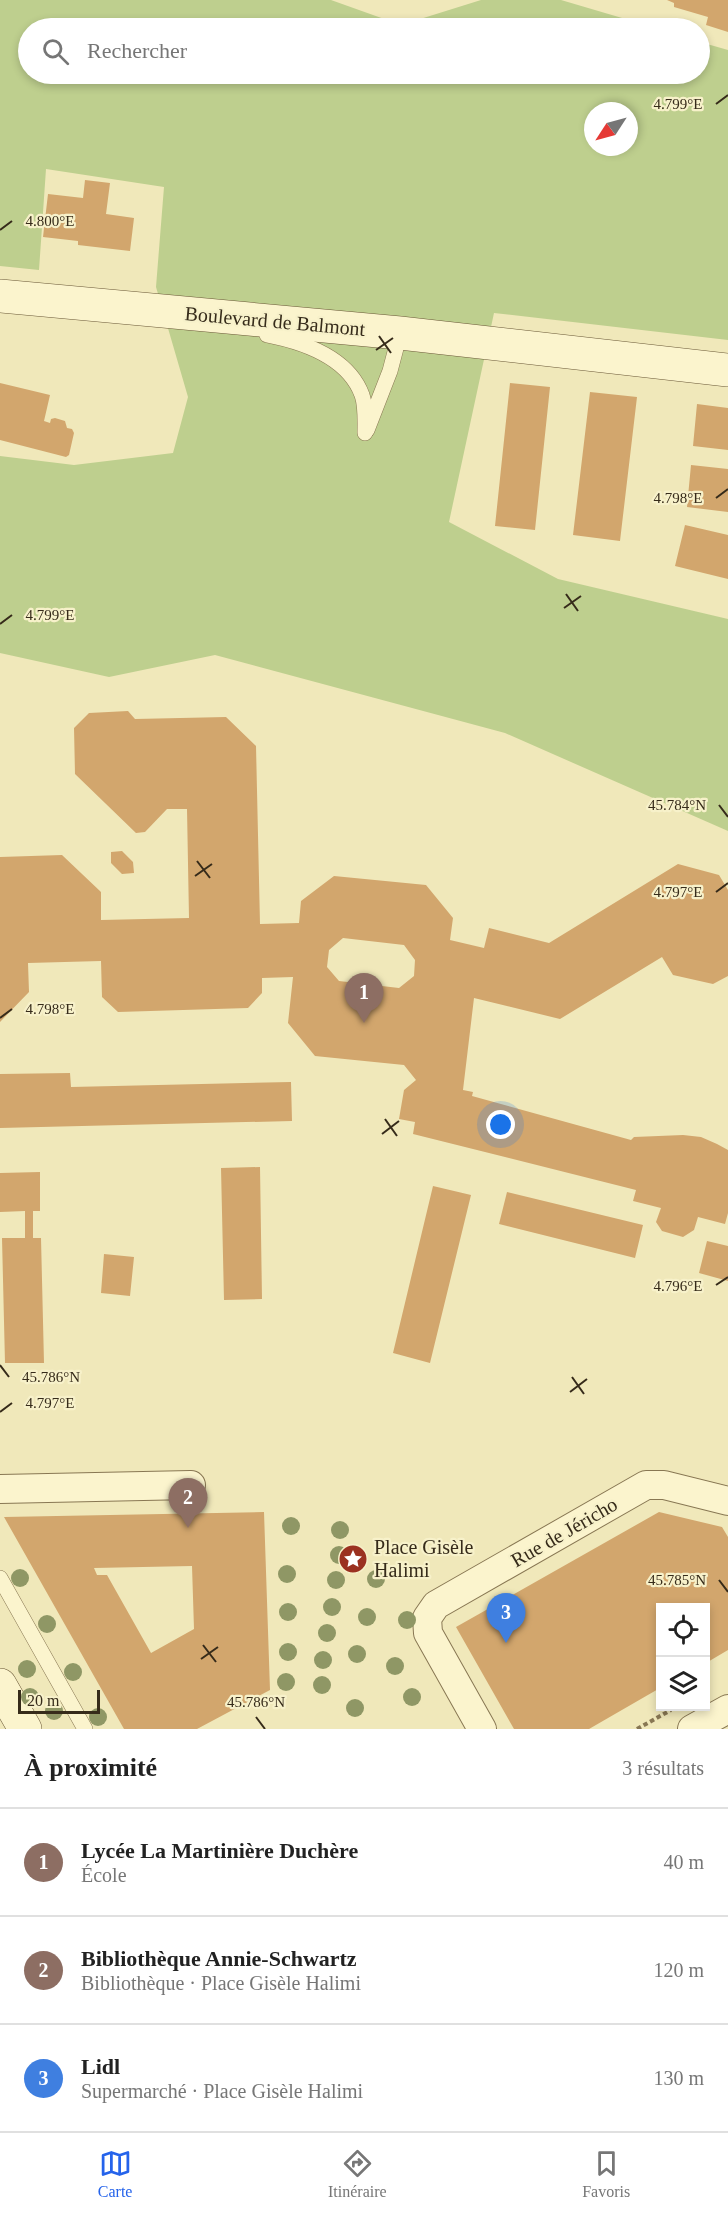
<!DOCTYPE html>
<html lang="fr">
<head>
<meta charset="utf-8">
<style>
	:root { --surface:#fff; --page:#f2f2f2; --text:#222; --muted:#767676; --line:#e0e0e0; --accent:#2563eb }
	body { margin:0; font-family:"Times New Roman",serif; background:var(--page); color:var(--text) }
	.controls { position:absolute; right:18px; bottom:18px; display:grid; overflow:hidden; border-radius:0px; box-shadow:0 3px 9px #0003 }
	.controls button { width:54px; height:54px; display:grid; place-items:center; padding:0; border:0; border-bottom:2px solid var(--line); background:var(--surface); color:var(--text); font:30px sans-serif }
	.compass { position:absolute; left:584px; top:102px; width:54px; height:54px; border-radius:50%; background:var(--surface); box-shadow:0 3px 9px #0003; rotate:234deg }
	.scale { position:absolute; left:18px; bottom:15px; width:82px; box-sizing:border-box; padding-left:6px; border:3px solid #362b1a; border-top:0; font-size:16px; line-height:21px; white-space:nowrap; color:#362b1a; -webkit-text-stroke:4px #f7f1ca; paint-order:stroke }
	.you { position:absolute; left:501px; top:1125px; width:21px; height:21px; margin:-15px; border:4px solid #fff; border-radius:50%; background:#1a73e8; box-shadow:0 0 0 9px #1a73e833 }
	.badge { display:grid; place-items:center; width:39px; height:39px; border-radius:50%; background:var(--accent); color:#fff; font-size:20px; font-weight:700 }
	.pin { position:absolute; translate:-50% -50px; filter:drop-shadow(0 2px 3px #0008) }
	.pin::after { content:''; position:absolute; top:32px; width:21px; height:18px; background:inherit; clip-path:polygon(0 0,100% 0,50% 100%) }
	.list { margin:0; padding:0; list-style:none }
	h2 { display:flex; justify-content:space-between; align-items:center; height:78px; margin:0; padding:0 24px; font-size:26px }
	h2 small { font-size:20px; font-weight:400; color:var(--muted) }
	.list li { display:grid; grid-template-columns:39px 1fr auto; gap:18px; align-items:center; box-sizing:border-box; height:108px; padding:0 24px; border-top:2px solid var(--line) }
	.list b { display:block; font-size:22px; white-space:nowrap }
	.list p { margin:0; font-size:20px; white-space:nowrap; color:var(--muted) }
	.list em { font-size:20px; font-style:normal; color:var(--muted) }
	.icon { flex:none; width:33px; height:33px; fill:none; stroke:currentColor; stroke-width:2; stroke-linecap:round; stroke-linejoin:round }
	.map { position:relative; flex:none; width:728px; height:1729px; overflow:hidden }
	.search { position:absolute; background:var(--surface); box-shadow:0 3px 9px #0003; left:18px; right:18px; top:18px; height:66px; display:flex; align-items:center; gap:15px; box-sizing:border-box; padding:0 21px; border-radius:33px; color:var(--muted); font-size:22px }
	.sheet { height:402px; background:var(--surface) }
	nav { display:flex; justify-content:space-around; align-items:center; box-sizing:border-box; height:84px; border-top:2px solid var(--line); background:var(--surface); font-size:16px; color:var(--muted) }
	nav a { display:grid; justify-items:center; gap:3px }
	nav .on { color:var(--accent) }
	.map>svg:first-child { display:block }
	.green { fill:#becf8e; fill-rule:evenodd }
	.building { fill:#d2a66d; fill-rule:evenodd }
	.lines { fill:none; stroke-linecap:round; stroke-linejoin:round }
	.lane-casing { stroke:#887753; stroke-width:16 }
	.street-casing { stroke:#887753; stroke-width:30 }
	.secondary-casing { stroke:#6a5837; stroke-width:34 }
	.path { stroke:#887753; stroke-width:4; stroke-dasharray:4.5 3; stroke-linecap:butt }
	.lane { stroke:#fbf4cd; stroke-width:15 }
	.street { stroke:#fbf4cd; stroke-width:28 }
	.secondary { stroke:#fbf4cd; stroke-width:33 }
	.tree { fill:#8f9765 }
	.ticks { fill:none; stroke:#362b1a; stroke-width:2 }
	.labels { text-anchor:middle; stroke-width:4.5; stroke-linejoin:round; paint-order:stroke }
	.street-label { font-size:20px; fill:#362b1a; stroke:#f7f1ca }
	.poi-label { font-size:20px; fill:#362b1a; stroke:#f7f1ca; text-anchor:start }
	.ticks-label { font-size:15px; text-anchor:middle; fill:#362b1a; stroke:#f7f1ca; stroke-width:4.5; stroke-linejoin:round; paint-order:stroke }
</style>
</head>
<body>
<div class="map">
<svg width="728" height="1729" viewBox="0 0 728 1729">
	<rect width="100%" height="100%" fill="#f0e8ba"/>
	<!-- green -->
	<path class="green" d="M 0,0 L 331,0 L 401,25 L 481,0 L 561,0 L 656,28 L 28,28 L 28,74 L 700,74 L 700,42 L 728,50 L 728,340 L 494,313 L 449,522 L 558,579 L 728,619 L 728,831 L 505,733 L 215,655 L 109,677 L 0,653 L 0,456 L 74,465 L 173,453 L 188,397 L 156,287 L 164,187 L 46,169 L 39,270 L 0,266 ZM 593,111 L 629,111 L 629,147 L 593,147 Z"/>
	<!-- building -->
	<path class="building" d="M 667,0 L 728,0 L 728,32 L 706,25 L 708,17 L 674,7 L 674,3 Z
		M 85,180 L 110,183 L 106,214 L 134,218 L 130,251 L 78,245 L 78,241 L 43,237 L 48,194 L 83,198 Z
		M 0,383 L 50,395 L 44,421 L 50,423 L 51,419 L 55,418 L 65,421 L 67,428 L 72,429 L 74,433 L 69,455 L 66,457 L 0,440 Z
		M 510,383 L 550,387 L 535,530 L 495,526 Z
		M 590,392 L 637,397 L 620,541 L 573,535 Z
		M 697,404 L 728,408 L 728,450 L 693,446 Z
		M 691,465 L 728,469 L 728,512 L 687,507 Z
		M 685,525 L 728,535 L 728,579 L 675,566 Z
		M 128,711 L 135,719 L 226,717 L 256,746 L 260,924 L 299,923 L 301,901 L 334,876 L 426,885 L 453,918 L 450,940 L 484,948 L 489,928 L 549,943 L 678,864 L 719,875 L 728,890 L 728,976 L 713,984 L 673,975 L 662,957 L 560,1019 L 474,998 L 463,1090 L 473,1092 L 472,1096 L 631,1140 L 634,1137 L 683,1135 L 701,1137 L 717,1144 L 728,1150 L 728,1213 L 725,1224 L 698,1217 L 694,1230 L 683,1237 L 662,1231 L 656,1222 L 661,1208 L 633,1201 L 636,1190 L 413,1134 L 415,1122 L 399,1119 L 404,1090 L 416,1080 L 404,1065 L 315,1056 L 288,1023 L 293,977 L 262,978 L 262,993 L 248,1008 L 118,1012 L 102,997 L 101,961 L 28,963 L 29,992 L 0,1022 L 0,857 L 62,855 L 101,892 L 101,920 L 189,918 L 187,809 L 167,809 L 145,832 L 136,833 L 75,774 L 74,728 L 89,713 ZM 343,938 L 404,945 L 415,960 L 414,976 L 399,988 L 339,981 L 327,967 L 329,950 Z
		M 122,851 L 133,862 L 134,873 L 122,874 L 111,863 L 111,852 Z
		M 70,1073 L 71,1087 L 291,1082 L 292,1121 L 0,1128 L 0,1074 Z
		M 260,1167 L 262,1299 L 224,1300 L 221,1168 Z
		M 40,1172 L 40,1211 L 33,1211 L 33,1238 L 41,1238 L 44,1363 L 5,1363 L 2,1238 L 25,1238 L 25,1211 L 0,1212 L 0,1173 Z
		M 433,1186 L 471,1195 L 430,1363 L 393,1353 Z
		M 507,1192 L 643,1225 L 635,1258 L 499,1224 Z
		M 707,1241 L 728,1246 L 728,1281 L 699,1273 Z
		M 104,1254 L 134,1257 L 130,1296 L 101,1293 Z
		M 264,1512 L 270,1690 L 197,1729 L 124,1729 L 4,1517 ZM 192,1566 L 194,1629 L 151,1653 L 107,1575 L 97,1575 L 94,1568 Z
		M 659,1512 L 722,1527 L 728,1537 L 728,1650 L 706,1663 L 706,1608 L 660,1608 L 660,1688 L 589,1729 L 514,1729 L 456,1627 Z"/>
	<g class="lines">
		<!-- lane casing -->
		<g class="lane-casing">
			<path id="lane" d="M 267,335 C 303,342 348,357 362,395 C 366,406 365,422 365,433
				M 367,430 L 390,371 L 400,333
				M 0,1578 L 85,1729"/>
		</g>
		<!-- street casing -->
		<g class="street-casing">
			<path id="street" d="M 0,1489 L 191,1485
				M 482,1729 L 428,1633 L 427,1618 L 436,1605 L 646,1485 L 664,1485 L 728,1501
				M 692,1729 L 728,1709"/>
		</g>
		<!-- secondary casing -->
		<g class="secondary-casing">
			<path id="secondary" d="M 0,296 L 400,333 L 728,370
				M 0,1685 L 25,1729"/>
		</g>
		<!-- path -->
		<path class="path" d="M 637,1729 L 671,1710"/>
		<!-- lane -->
		<use href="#lane" class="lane"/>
		<!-- street -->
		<use href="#street" class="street"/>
		<!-- secondary -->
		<use href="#secondary" class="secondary"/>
	</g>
	<!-- trees -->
	<g class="tree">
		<circle cx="291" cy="1526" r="9"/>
		<circle cx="340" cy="1530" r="9"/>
		<circle cx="339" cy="1555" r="9"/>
		<circle cx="287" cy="1574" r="9"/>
		<circle cx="20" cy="1578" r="9"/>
		<circle cx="376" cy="1579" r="9"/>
		<circle cx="336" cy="1580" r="9"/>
		<circle cx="332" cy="1607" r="9"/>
		<circle cx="288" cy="1612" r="9"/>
		<circle cx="367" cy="1617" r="9"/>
		<circle cx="407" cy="1620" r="9"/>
		<circle cx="47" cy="1624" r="9"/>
		<circle cx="327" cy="1633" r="9"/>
		<circle cx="288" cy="1652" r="9"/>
		<circle cx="357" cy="1654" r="9"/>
		<circle cx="323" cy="1660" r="9"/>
		<circle cx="395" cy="1666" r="9"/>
		<circle cx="27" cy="1669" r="9"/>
		<circle cx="73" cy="1672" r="9"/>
		<circle cx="286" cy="1682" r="9"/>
		<circle cx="322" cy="1685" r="9"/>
		<circle cx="30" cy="1697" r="9"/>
		<circle cx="412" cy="1697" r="9"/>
		<circle cx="355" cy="1708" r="9"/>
		<circle cx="54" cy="1711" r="9"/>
		<circle cx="98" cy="1717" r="9"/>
	</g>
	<!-- ticks -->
	<path class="ticks" d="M 716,104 L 728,95M 0,230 L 12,221M 379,336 L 391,353M 376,350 L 393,338M 716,498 L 728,489M 566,594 L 578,611M 564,608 L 581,596M 0,624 L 12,615M 719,805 L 728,817M 197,861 L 210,878M 195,876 L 212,864M 716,892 L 728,883M 0,1018 L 12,1009M 385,1119 L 397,1136M 382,1134 L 399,1121M 716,1285 L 728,1277M 0,1365 L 9,1377M 572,1377 L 584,1394M 570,1392 L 587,1379M 0,1412 L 12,1403M 719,1580 L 728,1592M 203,1645 L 216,1662M 201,1659 L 218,1647M 256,1717 L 265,1729"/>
	<!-- icons -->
	<defs>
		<g id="sight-disc" transform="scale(1.5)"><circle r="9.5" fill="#9b3120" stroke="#f7f1ca"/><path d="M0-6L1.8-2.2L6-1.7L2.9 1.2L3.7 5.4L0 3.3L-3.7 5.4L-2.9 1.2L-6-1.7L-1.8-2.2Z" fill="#fff"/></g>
	</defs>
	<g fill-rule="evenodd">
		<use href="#sight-disc" x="353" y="1559"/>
	</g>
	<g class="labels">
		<!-- street labels -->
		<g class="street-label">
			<text transform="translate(275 321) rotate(5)" y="7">Boulevard de Balmont</text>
			<text transform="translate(564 1532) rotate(-30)" y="7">Rue de Jéricho</text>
		</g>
		<!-- poi labels -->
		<g class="poi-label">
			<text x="374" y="1554">Place Gisèle<tspan x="374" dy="23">Halimi</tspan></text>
		</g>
	</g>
	<g class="ticks-label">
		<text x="678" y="109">4.799°E</text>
		<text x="50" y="226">4.800°E</text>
		<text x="678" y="503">4.798°E</text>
		<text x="50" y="620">4.799°E</text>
		<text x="677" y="810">45.784°N</text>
		<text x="678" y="897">4.797°E</text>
		<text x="50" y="1014">4.798°E</text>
		<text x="678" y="1291">4.796°E</text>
		<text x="51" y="1382">45.786°N</text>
		<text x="50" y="1408">4.797°E</text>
		<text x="677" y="1585">45.785°N</text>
		<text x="256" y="1707">45.786°N</text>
	</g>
</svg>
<div class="controls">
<button><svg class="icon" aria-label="locate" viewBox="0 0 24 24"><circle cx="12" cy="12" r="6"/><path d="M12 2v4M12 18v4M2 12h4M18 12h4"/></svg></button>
<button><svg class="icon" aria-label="layers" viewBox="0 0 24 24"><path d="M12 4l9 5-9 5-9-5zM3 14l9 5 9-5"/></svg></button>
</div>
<svg class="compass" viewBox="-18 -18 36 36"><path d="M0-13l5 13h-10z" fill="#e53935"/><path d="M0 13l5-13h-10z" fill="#767676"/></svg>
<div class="scale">20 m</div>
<div class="you"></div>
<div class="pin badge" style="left:364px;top:1023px;background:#8d6e63">1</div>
<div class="pin badge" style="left:188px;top:1528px;background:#8d6e63">2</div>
<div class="pin badge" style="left:506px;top:1643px;background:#3f7fe0">3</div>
<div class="search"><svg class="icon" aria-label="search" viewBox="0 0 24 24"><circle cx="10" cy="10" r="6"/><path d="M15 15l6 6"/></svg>Rechercher</div>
</div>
<section class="sheet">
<h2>À proximité<small>3 résultats</small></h2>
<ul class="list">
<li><span class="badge" style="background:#8d6e63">1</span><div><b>Lycée La Martinière Duchère</b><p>École</p></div><em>40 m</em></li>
<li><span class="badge" style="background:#8d6e63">2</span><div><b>Bibliothèque Annie-Schwartz</b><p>Bibliothèque · Place Gisèle Halimi</p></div><em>120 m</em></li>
<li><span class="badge" style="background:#3f7fe0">3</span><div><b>Lidl</b><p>Supermarché · Place Gisèle Halimi</p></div><em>130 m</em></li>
</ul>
</section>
<nav>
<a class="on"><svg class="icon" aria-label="map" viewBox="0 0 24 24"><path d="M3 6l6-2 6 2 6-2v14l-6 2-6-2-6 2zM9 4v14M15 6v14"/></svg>Carte</a>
<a><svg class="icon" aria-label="directions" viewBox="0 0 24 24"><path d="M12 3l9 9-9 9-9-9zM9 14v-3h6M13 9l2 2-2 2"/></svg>Itinéraire</a>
<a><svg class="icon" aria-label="saved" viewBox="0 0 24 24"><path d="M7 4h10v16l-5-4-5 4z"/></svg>Favoris</a>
</nav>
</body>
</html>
